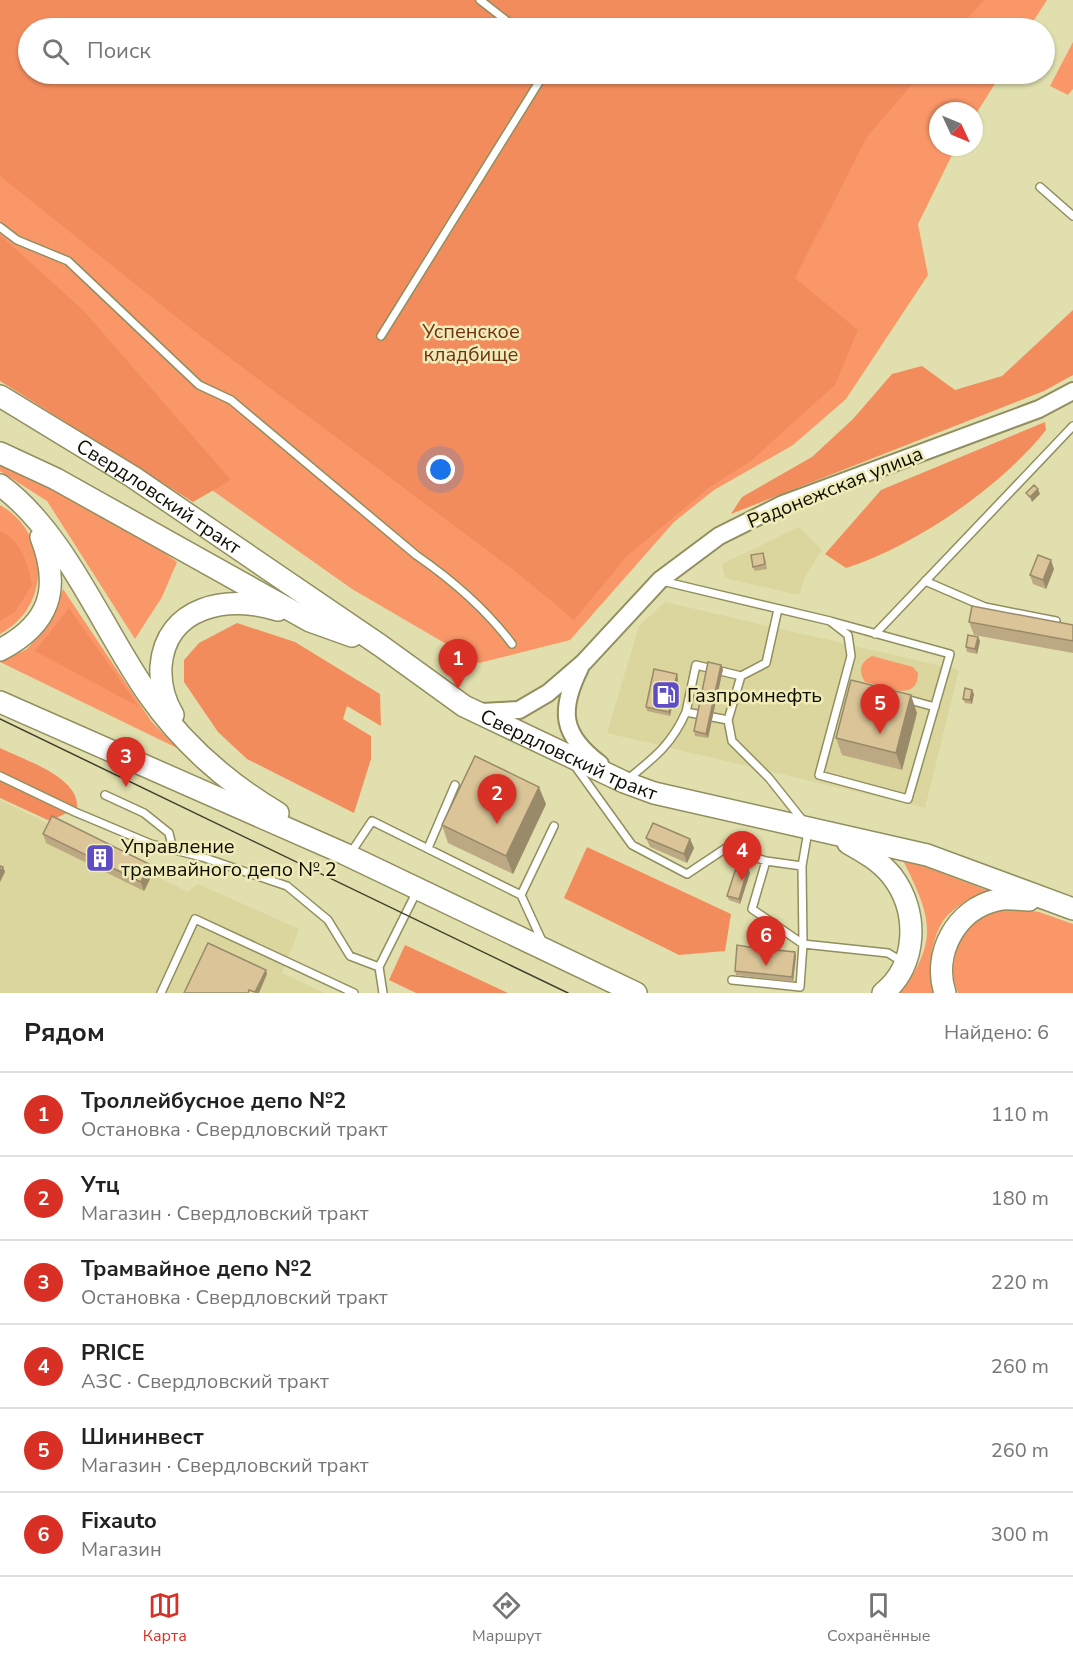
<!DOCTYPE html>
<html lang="ru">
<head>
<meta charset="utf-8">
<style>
	:root { --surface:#fff; --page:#f6f6f6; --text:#222; --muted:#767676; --line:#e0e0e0; --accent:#d93025 }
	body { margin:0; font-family:"Nunito Sans",sans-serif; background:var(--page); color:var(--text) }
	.compass { position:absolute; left:929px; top:102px; width:54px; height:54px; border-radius:50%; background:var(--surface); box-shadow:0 2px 4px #0004; rotate:134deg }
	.you { position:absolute; left:441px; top:470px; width:21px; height:21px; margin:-15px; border:4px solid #fff; border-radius:50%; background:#1a73e8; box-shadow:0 0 0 9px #1a73e833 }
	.badge { display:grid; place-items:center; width:39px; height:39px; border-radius:50%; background:var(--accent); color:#fff; font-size:20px; font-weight:700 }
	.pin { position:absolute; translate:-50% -50px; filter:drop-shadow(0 2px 3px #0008) }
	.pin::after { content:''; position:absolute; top:32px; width:21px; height:18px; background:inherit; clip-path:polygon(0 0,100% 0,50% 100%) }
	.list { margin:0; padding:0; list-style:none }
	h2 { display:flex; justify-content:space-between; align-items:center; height:78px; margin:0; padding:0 24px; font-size:26px }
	h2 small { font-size:20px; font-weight:400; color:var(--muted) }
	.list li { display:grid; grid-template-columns:39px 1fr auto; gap:18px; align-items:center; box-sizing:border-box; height:84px; padding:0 24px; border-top:2px solid var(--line) }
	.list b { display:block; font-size:22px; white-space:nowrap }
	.list p { margin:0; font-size:20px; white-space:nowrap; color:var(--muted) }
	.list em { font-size:20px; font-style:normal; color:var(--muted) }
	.icon { flex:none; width:33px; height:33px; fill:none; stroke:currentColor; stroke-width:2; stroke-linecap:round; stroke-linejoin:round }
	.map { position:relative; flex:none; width:1073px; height:993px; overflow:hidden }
	.search { position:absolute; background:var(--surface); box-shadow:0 2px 4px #0004; left:18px; right:18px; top:18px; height:66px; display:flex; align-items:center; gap:15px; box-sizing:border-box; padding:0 21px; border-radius:33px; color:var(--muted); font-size:22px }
	.sheet { height:582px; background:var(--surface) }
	nav { display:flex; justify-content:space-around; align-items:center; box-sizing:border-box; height:84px; border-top:2px solid var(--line); background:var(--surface); font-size:16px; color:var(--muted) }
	nav a { display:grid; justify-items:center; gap:3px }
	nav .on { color:var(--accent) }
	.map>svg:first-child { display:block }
	.built { fill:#dad69d }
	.green { fill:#fa9769 }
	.forest { fill:#f38c5d }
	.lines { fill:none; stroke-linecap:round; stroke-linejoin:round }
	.service-casing { stroke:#918e5f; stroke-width:10 }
	.tertiary-casing { stroke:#918e5f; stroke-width:20 }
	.primary-casing { stroke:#918e5f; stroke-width:24 }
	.service { stroke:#fff; stroke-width:7 }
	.tertiary { stroke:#fff; stroke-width:16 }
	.primary { stroke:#fff; stroke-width:21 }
	.tram { stroke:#413f29; stroke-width:1.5 }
	.wall { fill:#bca983 }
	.shaded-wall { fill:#998a6a }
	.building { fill:#dbc598; stroke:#998a6a; stroke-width:1.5 }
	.labels { text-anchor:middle; stroke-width:5; stroke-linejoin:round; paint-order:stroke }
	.park-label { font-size:20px; fill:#72310f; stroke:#efecba }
	.street-label { font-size:20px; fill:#100e01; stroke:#efecba }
	.poi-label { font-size:20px; fill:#100e01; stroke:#efecba; text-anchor:start }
</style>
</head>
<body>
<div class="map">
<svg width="1073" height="993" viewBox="0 0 1073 993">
	<rect width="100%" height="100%" fill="#e1dfad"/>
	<!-- built -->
	<path class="built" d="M 799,527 L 822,550 L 805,577 L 799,595 L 725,578 L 722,564 Z
		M 665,602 L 959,670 L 925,808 L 607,733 L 639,626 Z
		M 0,800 L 188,892 L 198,884 L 299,929 L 282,973 L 324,993 L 0,993 Z"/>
	<!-- green -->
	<path class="green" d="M 0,0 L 1047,0 L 1029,28 L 28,28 L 28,74 L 1001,74 L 974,117 L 974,111 L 938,111 L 938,147 L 956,147 L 918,224 L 928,275 L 846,399 L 793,445 L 714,490 L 674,522 L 570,640 L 479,663 L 352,589 L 103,413 L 0,348 Z
		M 1073,42 L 1073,89 L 1068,95 L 1050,86 Z
		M 0,462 C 60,492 123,522 177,562 L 162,597 L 135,639 L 47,501 L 0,471 Z
		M 0,505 C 50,533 52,607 0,634 Z
		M 63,589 L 151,721 L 177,748 L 0,662 L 27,649 L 50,623 Z
		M 872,656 L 913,667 L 918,673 C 918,704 883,686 865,682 C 858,671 860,662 872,656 Z
		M 902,858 L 989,891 C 974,896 961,903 949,914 C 932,929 926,973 933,993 L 900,993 C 942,938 929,914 902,858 Z
		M 1010,909 L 1039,912 L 1073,924 L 1073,993 L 958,993 C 945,966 955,931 982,916 C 990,912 1001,911 1010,909 Z"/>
	<!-- forest -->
	<path class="forest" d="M 0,0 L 984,0 L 959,28 L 28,28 L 28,74 L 921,74 L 867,137 L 795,278 L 858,330 L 835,385 L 751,461 L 710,487 L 627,556 L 574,620 L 516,572 L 190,328 L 0,176 Z
		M 0,235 L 83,310 L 231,480 L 193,502 L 0,381 Z
		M 1073,310 L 1073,375 L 1044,391 L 731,514 L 742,497 L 812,457 L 853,419 L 892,374 L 922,366 L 955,390 L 1002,376 Z
		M 1045,422 L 1046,430 C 1001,487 915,546 846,568 L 825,554 L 881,490 Z
		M 0,531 C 20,539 29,565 32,585 L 15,612 L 0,621 Z
		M 69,608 L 139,707 L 35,651 Z
		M 237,623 L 295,642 L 380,694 L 381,726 L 347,706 L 343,719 L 371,736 L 371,759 L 354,813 L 247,759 L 218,732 L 184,682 L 184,660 L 199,643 Z
		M 0,748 C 24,760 80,777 77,808 L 50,821 L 0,798 Z
		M 587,847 L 731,914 L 725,951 L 679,955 L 564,898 Z
		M 405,945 L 508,993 L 416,993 L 389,980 Z"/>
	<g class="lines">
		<!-- service casing -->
		<g class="service-casing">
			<path id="service" d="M 480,0 L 516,28
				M 1040,187 L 1073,216
				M 0,227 L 17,240 L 68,261 L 199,385 L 231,400 L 416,555 C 452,580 486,609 512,644
				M 381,336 L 544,74
				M 662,581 L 830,621 L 950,654 L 908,799 L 819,775 L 851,656 L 848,635 L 830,621
				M 925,581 L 985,607 L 1056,621
				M 875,634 L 1073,426
				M 906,699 L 935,707
				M 686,712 L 696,665 L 741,676
				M 728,720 L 741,676 L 766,663 L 778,609
				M 575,766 L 632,845 L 687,874 L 726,848 L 766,861 L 802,866 L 808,831
				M 0,776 L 75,812 L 151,844 L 202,857 L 287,886 L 328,920 L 350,956 L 379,967
				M 628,779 C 655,757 672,744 686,712 L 728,720 L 732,741 L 769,778 L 804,822
				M 105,795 L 144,813 L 169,833 L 173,850
				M 428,848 L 455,785
				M 350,854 L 372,821 L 521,895 L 543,943
				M 802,866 L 803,944 L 888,953 L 901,961
				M 521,895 L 554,826
				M 732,980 L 800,987 L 803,944 L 752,909 L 766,861
				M 161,993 L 195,919 L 354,993
				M 383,993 L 379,967 L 417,891"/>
		</g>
		<!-- tertiary casing -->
		<g class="tertiary-casing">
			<path id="tertiary" d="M 580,668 C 559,710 561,735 600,764
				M 481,712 L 519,710 L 548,693 L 584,662 L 660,580 L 719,536 L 783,504 L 1039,409 L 1073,391"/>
		</g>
		<!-- primary casing -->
		<g class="primary-casing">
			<g id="primary">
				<path id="s1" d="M 0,396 L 133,477 L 381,646 L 464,706 L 624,782 L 654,793 L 927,855 L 1073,909"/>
				<path d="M 0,453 L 56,479 L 310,621 L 352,636"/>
				<path d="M 0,485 C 66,533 103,631 150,697 C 183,744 229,784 278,813"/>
				<path d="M 0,650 C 50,624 61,589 41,537"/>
				<path d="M 0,702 L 345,854 L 636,993"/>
				<path d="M 173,715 C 164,700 160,683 161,666 C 166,606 228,594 278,610"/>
				<path d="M 848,843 C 864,852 880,861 892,876 C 919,911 918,965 883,993"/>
				<path d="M 945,993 C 932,954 956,909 997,900 C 1006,897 1019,900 1029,900"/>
			</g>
		</g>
		<!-- service -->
		<use href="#service" class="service"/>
		<!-- tertiary -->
		<use href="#tertiary" class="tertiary"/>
		<!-- primary -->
		<use href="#primary" class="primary"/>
		<!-- tram -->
		<path class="tram" d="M 0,719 L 568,993"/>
	</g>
	<!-- wall -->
	<path class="wall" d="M 765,558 L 767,569 L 755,571 L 753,567 Z
		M 1054,569 L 1046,589 L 1033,584 L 1030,575 Z
		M 969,622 L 1073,625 L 1073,653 L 974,635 Z
		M 978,637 L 980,641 L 977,654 L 967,652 L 966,647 Z
		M 721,665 L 723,669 L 708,738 L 695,736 L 694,731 Z
		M 678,679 L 670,716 L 647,711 L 646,707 Z
		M 974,694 L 972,704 L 965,703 L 963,699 Z
		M 917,713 L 902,770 L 842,755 L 836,738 Z
		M 546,804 L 513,874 L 448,843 L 442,825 Z
		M 43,834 L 149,864 L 153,873 L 144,891 L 46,843 Z
		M 646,838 L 690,839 L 694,848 L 687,863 L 650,847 Z
		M 750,873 L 740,904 L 729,900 L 727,896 Z
		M 778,950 L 796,956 L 793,982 L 736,975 L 735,971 Z"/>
	<!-- shaded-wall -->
	<path class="shaded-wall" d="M 1038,489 L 1040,494 L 1032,502 L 1030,497 Z
		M 1051,560 L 1054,569 L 1046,589 L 1043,580 Z
		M 978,637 L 980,641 L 977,654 L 975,649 Z
		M 721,665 L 723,669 L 708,738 L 706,734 Z
		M 677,674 L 678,679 L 670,716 L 669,712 Z
		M 972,690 L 974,694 L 972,704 L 970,700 Z
		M 911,695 L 917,713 L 902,770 L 896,753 Z
		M 539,787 L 546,804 L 513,874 L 506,856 Z
		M 690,839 L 694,848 L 687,863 L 684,854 Z
		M 149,864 L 153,873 L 144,891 L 141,882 Z
		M 3,867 L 5,872 L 0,882 L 0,874 Z
		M 748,868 L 750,873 L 740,904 L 739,899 Z
		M 795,952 L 796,956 L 793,982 L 792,977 Z
		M 266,970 L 267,974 L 259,993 L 255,993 Z"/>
	<!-- building -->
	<path class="building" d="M 1034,485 L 1038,489 L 1030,497 L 1026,493 Z
		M 763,553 L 765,564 L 753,567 L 751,555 Z
		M 1038,555 L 1051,560 L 1043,580 L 1030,575 Z
		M 972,606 L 1073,625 L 1073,641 L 969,622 Z
		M 968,635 L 978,637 L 975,649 L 966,647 Z
		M 708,662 L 721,665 L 706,734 L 694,731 Z
		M 654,669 L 677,674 L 669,712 L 646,707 Z
		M 851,680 L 911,695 L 896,753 L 836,738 Z
		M 965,688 L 972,690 L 970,700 L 963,699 Z
		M 475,756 L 539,787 L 506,856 L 442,825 Z
		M 52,816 L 149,864 L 141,882 L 43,834 Z
		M 653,823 L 690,839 L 684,854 L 646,838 Z
		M 737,865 L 748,868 L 739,899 L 727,896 Z
		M 0,866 L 3,867 L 0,874 Z
		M 208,943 L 266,970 L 255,992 L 249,990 L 248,993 L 184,993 Z
		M 756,943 L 777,946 L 776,950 L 795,952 L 792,977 L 735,971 L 737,945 L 755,948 Z"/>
	<!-- icons -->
	<defs>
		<g id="fuel-square" transform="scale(1.5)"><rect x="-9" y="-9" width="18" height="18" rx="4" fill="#5f4dc6" stroke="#efecba"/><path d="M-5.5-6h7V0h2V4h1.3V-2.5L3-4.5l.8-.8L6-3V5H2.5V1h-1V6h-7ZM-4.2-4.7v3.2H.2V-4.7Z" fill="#fff"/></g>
		<g id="building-square" transform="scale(1.5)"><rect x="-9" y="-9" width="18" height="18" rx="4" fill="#5f4dc6" stroke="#efecba"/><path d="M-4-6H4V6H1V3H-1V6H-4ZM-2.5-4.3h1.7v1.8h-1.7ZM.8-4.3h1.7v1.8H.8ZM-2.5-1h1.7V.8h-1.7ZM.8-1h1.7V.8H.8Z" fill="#fff"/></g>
	</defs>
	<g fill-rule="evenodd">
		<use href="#fuel-square" x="666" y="695"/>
		<use href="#building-square" x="100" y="858"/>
	</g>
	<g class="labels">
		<!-- park labels -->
		<g class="park-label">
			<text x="471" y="338">Успенское<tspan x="471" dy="23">кладбище</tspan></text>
		</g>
		<!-- street labels -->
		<g class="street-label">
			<text transform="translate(835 487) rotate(-22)" y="7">Радонежская улица</text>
			<text dy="7" stroke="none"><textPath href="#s1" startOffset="188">Свердловский тракт</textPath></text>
			<text dy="7" stroke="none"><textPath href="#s1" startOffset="674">Свердловский тракт</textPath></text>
		</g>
		<!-- poi labels -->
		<g class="poi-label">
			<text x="687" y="702">Газпромнефть</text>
			<text x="121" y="853">Управление<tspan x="121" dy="23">трамвайного депо № 2</tspan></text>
		</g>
	</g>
</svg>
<svg class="compass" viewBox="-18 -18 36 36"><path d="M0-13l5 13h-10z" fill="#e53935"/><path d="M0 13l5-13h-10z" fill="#767676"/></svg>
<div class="you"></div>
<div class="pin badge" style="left:458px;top:689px">1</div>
<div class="pin badge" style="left:497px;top:824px">2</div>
<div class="pin badge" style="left:126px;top:787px">3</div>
<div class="pin badge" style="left:742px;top:881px">4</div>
<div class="pin badge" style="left:880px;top:734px">5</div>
<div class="pin badge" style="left:766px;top:966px">6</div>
<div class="search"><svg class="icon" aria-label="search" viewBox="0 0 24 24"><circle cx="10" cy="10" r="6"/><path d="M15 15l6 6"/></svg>Поиск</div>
</div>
<section class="sheet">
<h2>Рядом<small>Найдено: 6</small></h2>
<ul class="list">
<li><span class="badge">1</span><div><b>Троллейбусное депо №2</b><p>Остановка · Свердловский тракт</p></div><em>110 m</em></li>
<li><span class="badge">2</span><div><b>Утц</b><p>Магазин · Свердловский тракт</p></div><em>180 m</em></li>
<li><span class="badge">3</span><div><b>Трамвайное депо №2</b><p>Остановка · Свердловский тракт</p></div><em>220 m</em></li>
<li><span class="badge">4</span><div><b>PRICE</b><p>АЗС · Свердловский тракт</p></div><em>260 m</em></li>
<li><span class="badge">5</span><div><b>Шининвест</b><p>Магазин · Свердловский тракт</p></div><em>260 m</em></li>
<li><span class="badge">6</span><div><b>Fixauto</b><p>Магазин</p></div><em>300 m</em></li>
</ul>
</section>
<nav>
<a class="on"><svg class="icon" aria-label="map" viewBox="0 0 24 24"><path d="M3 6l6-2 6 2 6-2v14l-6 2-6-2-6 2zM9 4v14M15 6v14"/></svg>Карта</a>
<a><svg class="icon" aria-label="directions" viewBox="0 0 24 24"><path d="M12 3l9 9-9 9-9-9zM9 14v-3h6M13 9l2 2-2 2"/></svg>Маршрут</a>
<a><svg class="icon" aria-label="saved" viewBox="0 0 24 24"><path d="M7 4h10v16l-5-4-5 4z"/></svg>Сохранённые</a>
</nav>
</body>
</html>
